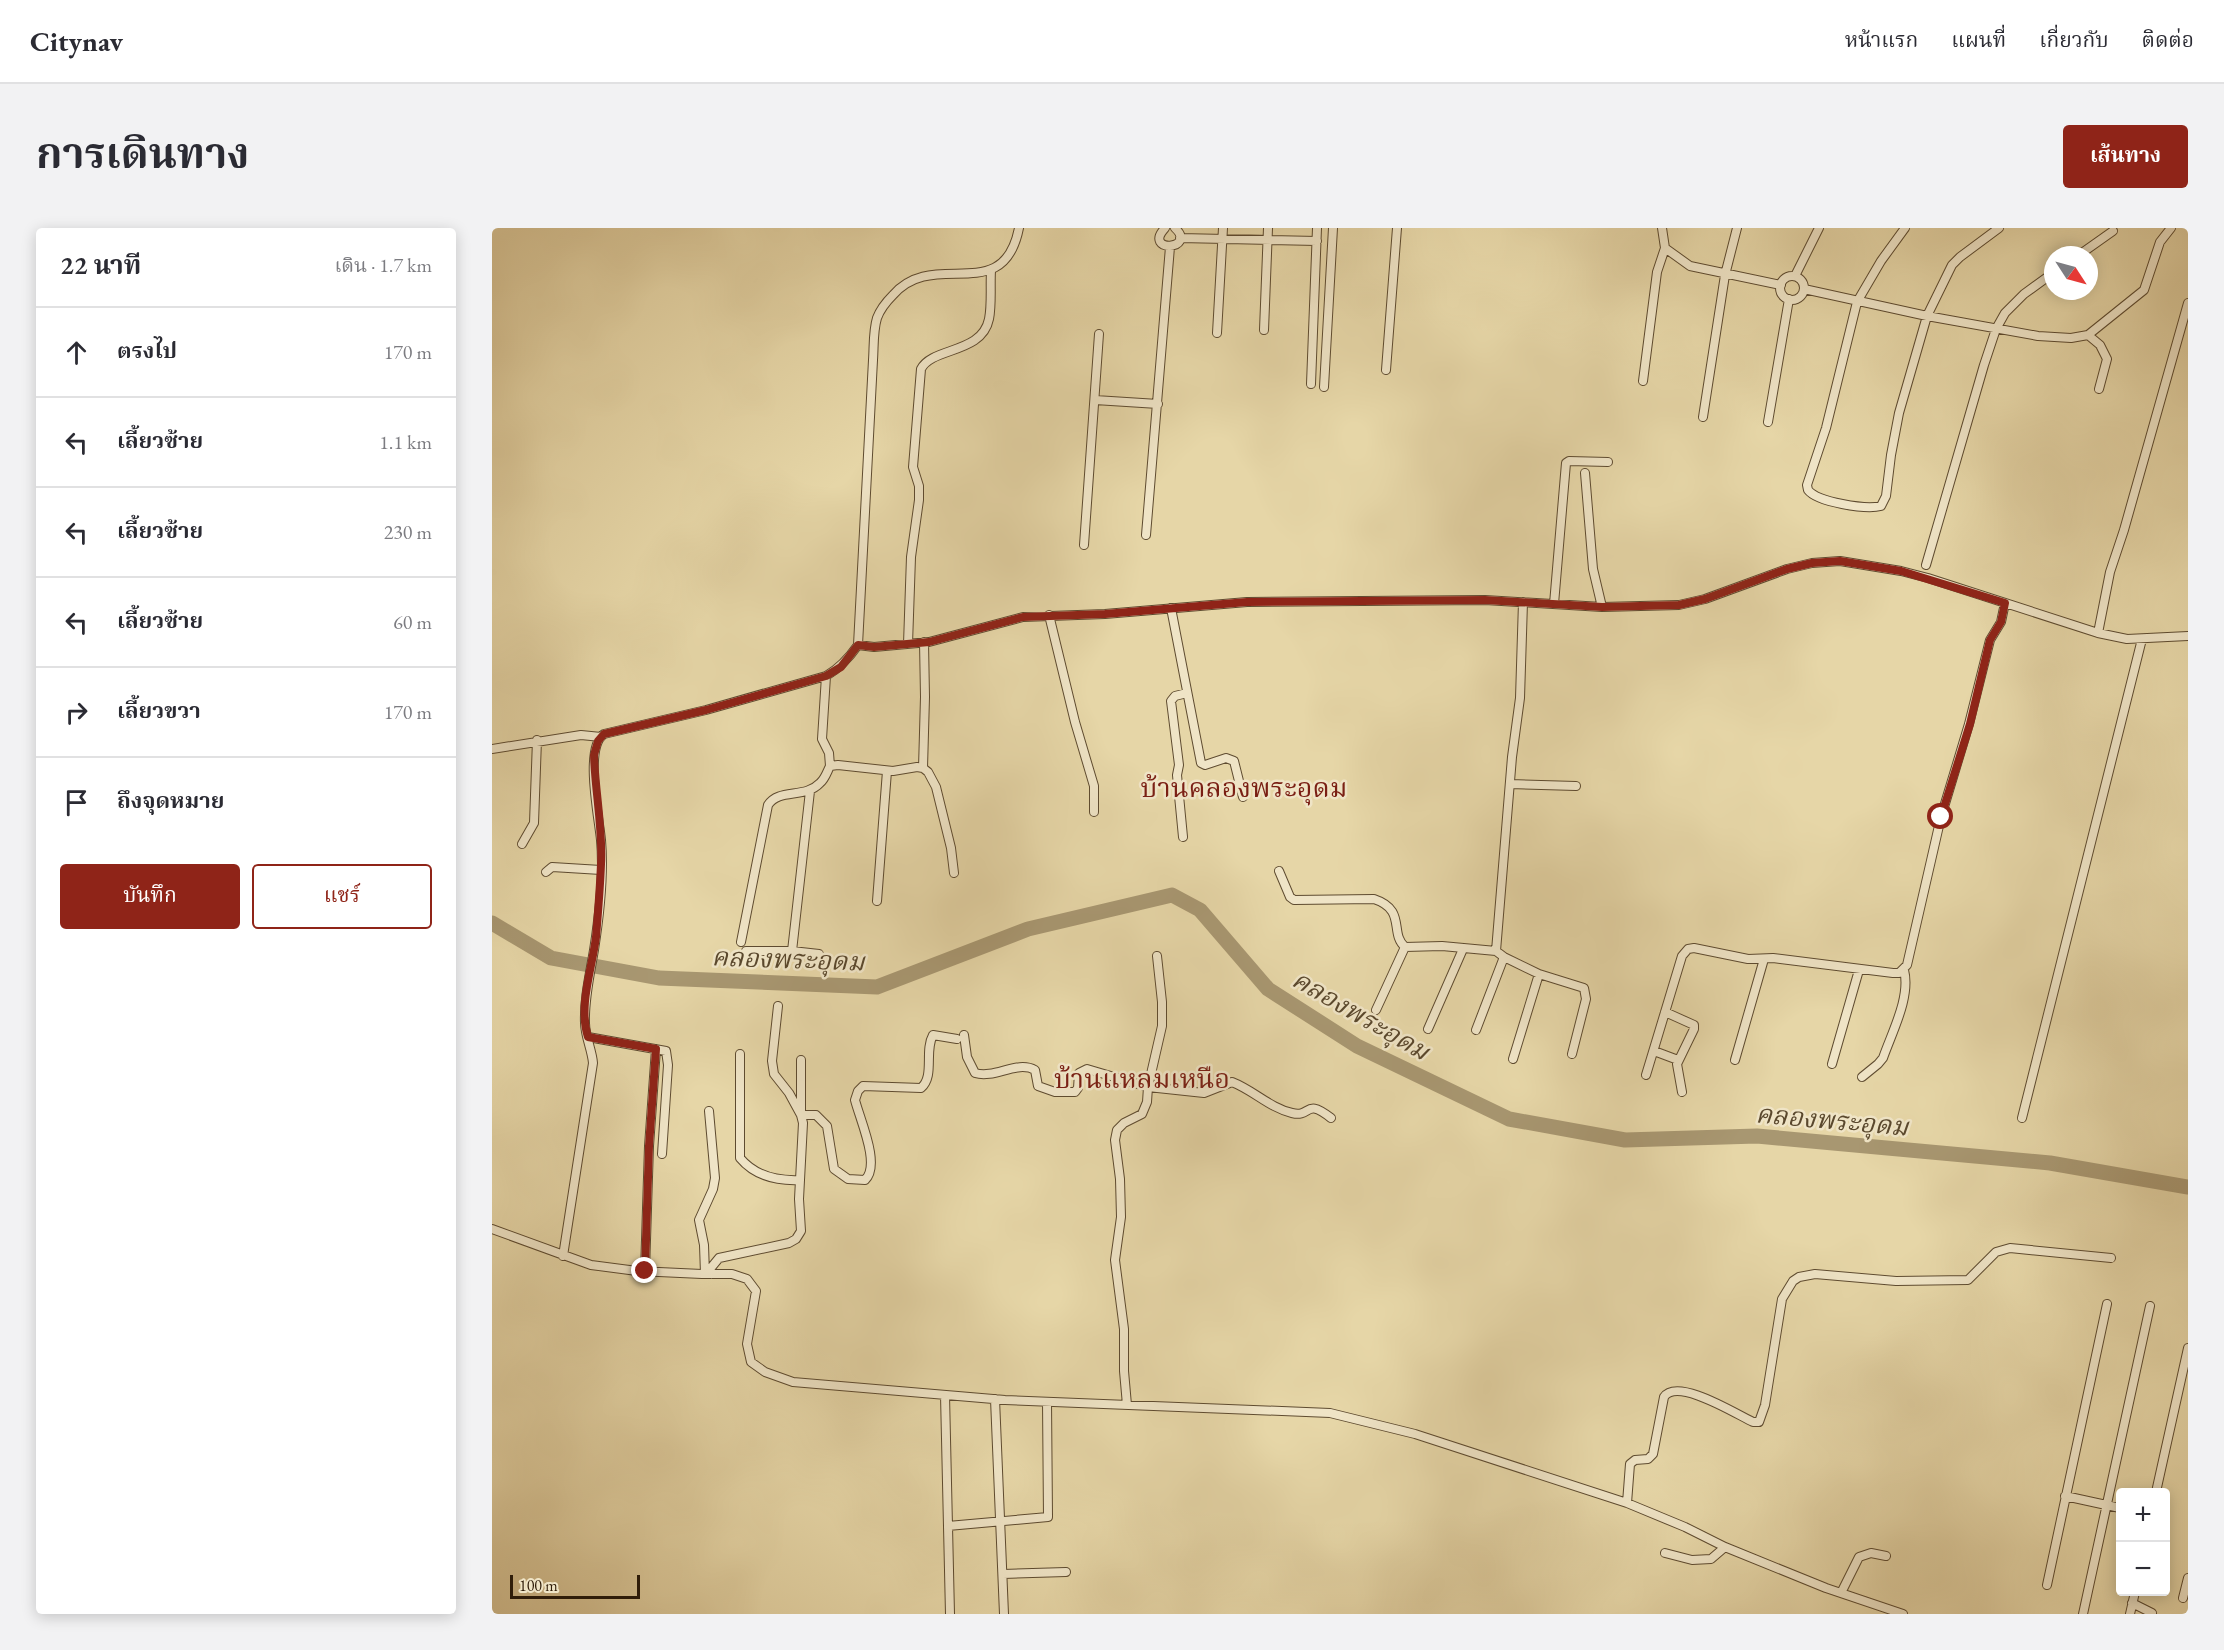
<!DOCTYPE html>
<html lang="th">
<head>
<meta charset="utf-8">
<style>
	:root { --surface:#fff; --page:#f2f2f3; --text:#2b2b33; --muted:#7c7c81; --line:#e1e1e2; --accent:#8f2418 }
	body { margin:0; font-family:"EB Garamond","Noto Serif Thai",serif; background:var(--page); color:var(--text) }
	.controls { position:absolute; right:18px; bottom:18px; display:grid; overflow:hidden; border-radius:6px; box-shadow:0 3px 15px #0003 }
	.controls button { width:54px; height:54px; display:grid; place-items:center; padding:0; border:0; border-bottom:2px solid var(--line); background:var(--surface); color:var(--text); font:30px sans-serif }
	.compass { position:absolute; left:1552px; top:18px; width:54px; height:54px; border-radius:50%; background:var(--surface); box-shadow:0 3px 15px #0003; rotate:126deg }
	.scale { position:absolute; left:18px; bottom:15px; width:130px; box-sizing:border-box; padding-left:6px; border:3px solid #301d09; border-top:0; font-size:16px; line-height:21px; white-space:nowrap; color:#301d09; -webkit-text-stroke:4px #efe4c6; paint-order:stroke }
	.stop { position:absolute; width:18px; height:18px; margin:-14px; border:4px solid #8f2418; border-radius:50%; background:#fff }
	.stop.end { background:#8f2418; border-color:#fff; box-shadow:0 2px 6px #0008 }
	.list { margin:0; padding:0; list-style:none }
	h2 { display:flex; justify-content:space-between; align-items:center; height:78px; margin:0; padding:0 24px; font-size:26px }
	h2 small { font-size:20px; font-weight:400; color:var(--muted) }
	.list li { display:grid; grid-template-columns:39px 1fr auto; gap:18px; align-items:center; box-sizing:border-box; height:90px; padding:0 24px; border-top:2px solid var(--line) }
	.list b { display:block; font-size:22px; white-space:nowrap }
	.list em { font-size:20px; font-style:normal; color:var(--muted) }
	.actions { display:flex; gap:12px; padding:18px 24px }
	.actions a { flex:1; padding:14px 0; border:2px solid var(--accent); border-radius:6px; text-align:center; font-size:21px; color:var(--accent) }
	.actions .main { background:var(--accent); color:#fff }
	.icon { flex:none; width:33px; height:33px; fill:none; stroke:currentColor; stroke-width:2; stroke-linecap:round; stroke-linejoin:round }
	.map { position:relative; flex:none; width:1696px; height:1386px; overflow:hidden; border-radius:6px }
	header { display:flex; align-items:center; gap:36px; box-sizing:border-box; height:84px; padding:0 30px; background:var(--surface); border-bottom:2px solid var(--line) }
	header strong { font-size:28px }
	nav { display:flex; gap:33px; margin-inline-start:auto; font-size:21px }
	.intro { display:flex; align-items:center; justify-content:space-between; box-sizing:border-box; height:144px; padding:0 36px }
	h1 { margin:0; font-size:42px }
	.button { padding:15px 27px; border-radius:6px; background:var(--accent); color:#fff; font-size:21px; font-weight:700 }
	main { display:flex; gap:36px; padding:0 36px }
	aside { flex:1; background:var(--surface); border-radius:6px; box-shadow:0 3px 15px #0003 }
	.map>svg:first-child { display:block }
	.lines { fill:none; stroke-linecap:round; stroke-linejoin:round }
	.river { stroke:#a89771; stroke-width:15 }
	.minor-casing { stroke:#5e4b30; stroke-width:10 }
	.minor { stroke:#efe4c6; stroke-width:8 }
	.route { stroke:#8f2418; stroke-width:8 }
	.labels { text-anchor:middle; stroke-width:5; stroke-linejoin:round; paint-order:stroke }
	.water-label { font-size:26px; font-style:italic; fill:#5a482d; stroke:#efe4c6 }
	.quarter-label { font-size:27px; fill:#7a1f14; stroke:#efe4c6 }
</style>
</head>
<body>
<header>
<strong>Citynav</strong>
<nav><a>หน้าแรก</a><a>แผนที่</a><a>เกี่ยวกับ</a><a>ติดต่อ</a></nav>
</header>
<div class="intro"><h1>การเดินทาง</h1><a class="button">เส้นทาง</a></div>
<main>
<aside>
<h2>22 นาที<small>เดิน · 1.7 km</small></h2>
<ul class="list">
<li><svg class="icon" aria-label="ahead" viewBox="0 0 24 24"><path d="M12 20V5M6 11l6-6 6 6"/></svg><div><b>ตรงไป</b></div><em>170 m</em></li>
<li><svg class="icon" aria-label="left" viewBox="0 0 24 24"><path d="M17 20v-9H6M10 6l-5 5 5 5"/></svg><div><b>เลี้ยวซ้าย</b></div><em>1.1 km</em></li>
<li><svg class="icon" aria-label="left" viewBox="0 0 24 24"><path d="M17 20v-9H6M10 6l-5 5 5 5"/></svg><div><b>เลี้ยวซ้าย</b></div><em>230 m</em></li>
<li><svg class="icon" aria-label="left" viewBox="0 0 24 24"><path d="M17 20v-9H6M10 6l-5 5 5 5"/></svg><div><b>เลี้ยวซ้าย</b></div><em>60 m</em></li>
<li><svg class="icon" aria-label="right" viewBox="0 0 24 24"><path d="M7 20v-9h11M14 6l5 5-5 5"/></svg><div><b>เลี้ยวขวา</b></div><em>170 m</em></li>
<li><svg class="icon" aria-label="arrive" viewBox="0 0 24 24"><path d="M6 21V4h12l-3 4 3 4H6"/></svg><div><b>ถึงจุดหมาย</b></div></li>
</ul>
<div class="actions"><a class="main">บันทึก</a><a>แชร์</a></div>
</aside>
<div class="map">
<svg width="1696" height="1386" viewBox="0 0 1696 1386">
	<rect width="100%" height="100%" fill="#e6d6a7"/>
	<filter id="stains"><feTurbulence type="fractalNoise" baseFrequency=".00333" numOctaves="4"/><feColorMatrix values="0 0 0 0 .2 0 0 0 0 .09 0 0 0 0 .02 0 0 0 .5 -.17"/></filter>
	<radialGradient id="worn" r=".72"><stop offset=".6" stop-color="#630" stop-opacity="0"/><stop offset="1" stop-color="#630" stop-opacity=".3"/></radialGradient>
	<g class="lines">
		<!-- river -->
		<path class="river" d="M 0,695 L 59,730 L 167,750 L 385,759 L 536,701 L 680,667 L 708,682 L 776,761 L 865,818 L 1017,891 L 1133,912 L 1265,908 L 1558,935 L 1696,959"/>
		<!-- minor casing -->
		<g class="minor-casing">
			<path id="minor" d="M 673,0 C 650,25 706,22 683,0
				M 1170,0 L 1173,20 L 1198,38 L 1289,57
				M 1413,0 L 1389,33 L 1365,74 L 1334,200 L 1315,257 L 1316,262 C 1325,274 1374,282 1389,278 L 1394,268 L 1399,227 L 1407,185 L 1435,88 L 1460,37 L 1468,29 L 1507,0
				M 688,10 L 825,13
				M 1587,27 L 1621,3
				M 1303,48 L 1327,0
				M1288 60a12 12 0 1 1 24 0a12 12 0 1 1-24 0Z
				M 1312,61 L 1435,88 L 1546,108 L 1579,110 L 1596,107 L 1652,62 L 1668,14 L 1679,0
				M 772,102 L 776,0
				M 725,105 L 731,0
				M 1596,107 L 1608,117 L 1615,131 L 1607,161
				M 894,142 L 905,0
				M 1151,153 L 1165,44 L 1173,20
				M 819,156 L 825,0
				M 832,159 L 841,0
				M 603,172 L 666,176
				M 1211,189 L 1233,47 L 1245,0
				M 1276,194 L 1297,71
				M 1093,245 L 1101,341 L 1110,379
				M 654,307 L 678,19
				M 592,317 L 607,106
				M 1434,337 L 1492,137 L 1504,101 L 1513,85 L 1532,66 L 1561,45
				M 1062,376 L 1074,235 L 1077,233 L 1116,234
				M 679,380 L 709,535 L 713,537 L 734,530 L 742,533 L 751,569
				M 557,387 L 583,494 L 602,558 L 602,584
				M 1606,405 L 1618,344 L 1632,302 L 1696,75
				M 416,416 L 419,329 L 427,272 L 427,258 L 421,239 L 429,141 C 440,119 490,126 497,91 C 500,76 498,58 499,43
				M 366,417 L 382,419 L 437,414 L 531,389 L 613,386 L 755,374 L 993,372 L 1110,379 L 1187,377 L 1213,371 L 1295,341 L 1320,335 L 1348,333 L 1409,343 L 1436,350 L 1606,405 L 1635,411 L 1696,408
				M 334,448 L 330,511 L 337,525 L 338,538 L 346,537 L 401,543 L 425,539 L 431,540 L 436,544 L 444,559 L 459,620 L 462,645
				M 0,521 L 89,507 L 109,509
				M 431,540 L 433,469 L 432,414
				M 1018,556 L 1084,558
				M 318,563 L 300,723 L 327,726
				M 691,609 L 685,547 L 687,537 L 679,473 L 683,468 L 695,465
				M 30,616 L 42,595 L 45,512
				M 787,643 L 798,669 L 802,672 L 882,671 C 915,682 897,705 913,719 L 950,718 L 1004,723 L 1012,729 L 1047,746 L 1092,760 L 1094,771 L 1080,826
				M 54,644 L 60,639 L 109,642
				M 385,673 L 395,543
				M 249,714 L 276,577 C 287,560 313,571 328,555 C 333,551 335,544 338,538
				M 254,723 L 300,723
				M 1004,723 L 1020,529 L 1028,470 L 1031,374
				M 884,782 L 913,719
				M 1173,784 L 1202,797 L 1202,801 L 1185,836 L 1190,864
				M 936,801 L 971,721
				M 984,802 L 1012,729
				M 472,807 L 475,829 L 483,845 C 503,851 525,832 543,842 L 546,858 L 563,864 L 583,864 L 586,860 L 587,845 L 595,841 L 656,859 L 712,865 L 740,854 C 761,862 778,880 800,885 C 820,890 812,869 839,890
				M 96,809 L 174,823 L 176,837 L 170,926
				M 1162,823 L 1186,832
				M 248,826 L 248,930 C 263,948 286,953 308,952
				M 1021,831 L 1047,746
				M 309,832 L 309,887 L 324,887 L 335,898 L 342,941 L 356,951 L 373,952 C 389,937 368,892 363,872 L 366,863 L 371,858 L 429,860 C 443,848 432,823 441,807 L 465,811
				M 1243,832 L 1272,731
				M 1340,836 L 1367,742
				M 1154,847 L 1190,728 L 1196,721 L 1202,720 L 1256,731 L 1281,730 L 1401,745 L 1407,745 L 1415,737 L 1449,589 L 1477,496 L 1498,412 L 1509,394 L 1513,375
				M 1370,849 L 1386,836 L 1391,830 C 1400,804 1419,769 1412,742
				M 1530,890 L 1650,411
				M 0,1001 L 99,1037 L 145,1043 L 210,1046 L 240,1046 L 255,1051 L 264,1063 L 255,1116 L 259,1134 L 273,1144 L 301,1154 L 513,1172 L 838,1185 L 923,1206 L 1135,1275 L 1193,1299 L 1233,1319 L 1334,1360 L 1411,1386
				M 71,1028 L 101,835 C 100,822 93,808 93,795 C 92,771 98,746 102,722 C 107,690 112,645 109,612 C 107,590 92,519 112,506 L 214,482 L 334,448 C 348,440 357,430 366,417 L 381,132 C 382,118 381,103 385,90 C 388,82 395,73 401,67 C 442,19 511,80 527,0
				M 153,1043 L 157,918 L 164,821
				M 213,1046 L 212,1017 L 207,992 L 221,961 L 223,950 L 217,883
				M 220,1046 L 218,1041 L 227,1030 L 297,1015 L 304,1011 L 309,1003 L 307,971 L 311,895 L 309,887 L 297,865 L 282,846 L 280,833 L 286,778
				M 453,1167 L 458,1386
				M 503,1171 L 512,1386
				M 635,1177 L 632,1143 L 632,1101 L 623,1032 L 629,989 L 628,951 L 623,912 L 625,902 L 632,895 L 650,886 L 655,874 L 656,859 L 670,798 L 670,774 L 665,728
				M 1664,1264 L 1696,1120
				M 1573,1268 L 1628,1280
				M 1135,1275 L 1138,1236 L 1143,1232 L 1156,1231 L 1161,1226 L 1172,1169 C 1185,1149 1244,1186 1261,1194 L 1267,1194 L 1273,1177 L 1290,1071 L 1301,1053 L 1307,1049 L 1323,1046 L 1404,1053 L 1476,1052 L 1504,1024 L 1518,1020 L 1619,1030
				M 456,1298 L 556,1289 L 555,1174
				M 1173,1325 L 1200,1332 L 1219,1331 L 1233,1319
				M 511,1346 L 574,1344
				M 1555,1357 L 1615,1076
				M 1349,1365 L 1367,1329 L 1379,1325 L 1394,1328
				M 1691,1370 L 1696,1350
				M 1640,1375 L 1660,1385
				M 1591,1386 L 1658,1078
				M 1638,1386 L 1643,1364"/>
		</g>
		<!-- minor -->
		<use href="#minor" class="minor"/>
	</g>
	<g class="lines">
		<!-- route -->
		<path class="route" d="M 153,1043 L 157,918 L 164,821 L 96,809 C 86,778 100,741 104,709 C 106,685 108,661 109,636 C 111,600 103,563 102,527 L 106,513 L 112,506 L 214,482 L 334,448 L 349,439 L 366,417 L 382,419 L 437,414 L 531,389 L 613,386 L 755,374 L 993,372 L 1110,379 L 1187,377 L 1213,371 L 1295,341 L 1320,335 L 1348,333 L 1409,343 L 1513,375 L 1509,394 L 1498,412 L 1478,496 L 1449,589"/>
	</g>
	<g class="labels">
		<!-- water labels -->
		<g class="water-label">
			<text transform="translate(296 731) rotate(2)" y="9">คลองพระอุดม</text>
			<text transform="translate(869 787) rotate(30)" y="9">คลองพระอุดม</text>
			<text transform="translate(1340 892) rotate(5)" y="9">คลองพระอุดม</text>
		</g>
		<!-- quarter labels -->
		<g class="quarter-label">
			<text x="752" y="569">บ้านคลองพระอุดม</text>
			<text x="650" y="860">บ้านแหลมเหนือ</text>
		</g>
	</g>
	<rect width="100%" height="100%" filter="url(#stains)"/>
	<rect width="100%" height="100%" fill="url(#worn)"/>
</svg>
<div class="controls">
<button>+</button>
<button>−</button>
</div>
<svg class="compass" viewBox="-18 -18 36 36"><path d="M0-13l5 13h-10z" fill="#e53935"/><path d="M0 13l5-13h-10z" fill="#7c7c81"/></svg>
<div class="scale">100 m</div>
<div class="stop" style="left:1449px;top:589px"></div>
<div class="stop end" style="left:153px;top:1043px"></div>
</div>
</main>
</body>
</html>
